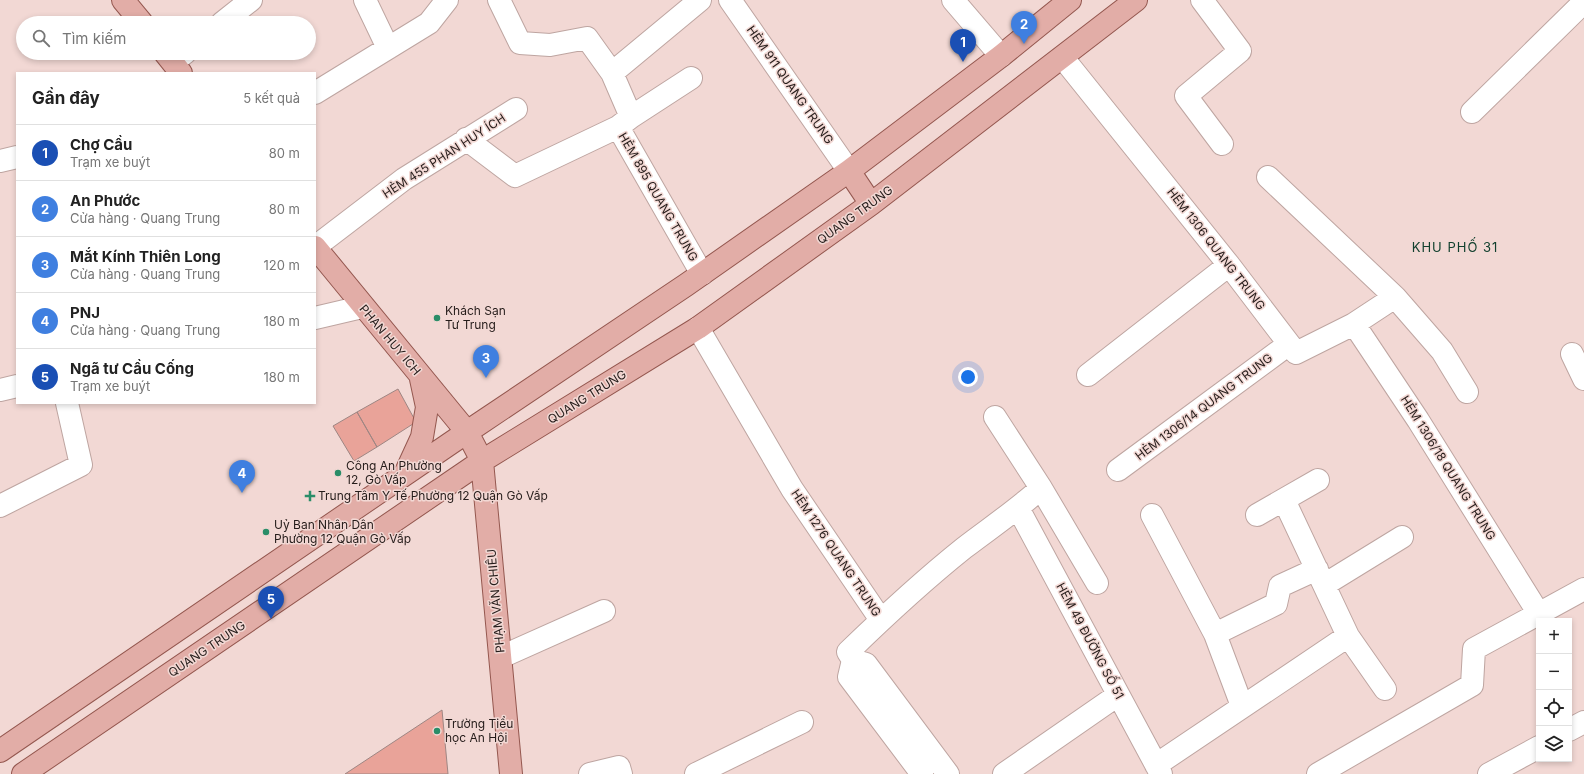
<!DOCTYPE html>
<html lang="vi">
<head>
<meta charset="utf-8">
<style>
	:root { --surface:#fff; --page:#f6f6f6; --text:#222; --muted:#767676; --line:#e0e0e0; --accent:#ea580c }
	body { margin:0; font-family:Inter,sans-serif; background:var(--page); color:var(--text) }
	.controls { position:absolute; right:12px; bottom:12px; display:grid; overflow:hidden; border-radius:0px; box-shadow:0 2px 6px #0003 }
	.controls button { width:36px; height:36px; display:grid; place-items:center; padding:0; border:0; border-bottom:1px solid var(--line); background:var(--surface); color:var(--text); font:20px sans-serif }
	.you { position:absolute; left:968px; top:377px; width:14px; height:14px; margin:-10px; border:3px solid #fff; border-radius:50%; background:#1a73e8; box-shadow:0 0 0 6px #1a73e833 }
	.badge { display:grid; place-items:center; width:26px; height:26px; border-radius:50%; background:var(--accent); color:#fff; font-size:13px; font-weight:700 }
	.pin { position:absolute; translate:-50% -33px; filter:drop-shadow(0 1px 2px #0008) }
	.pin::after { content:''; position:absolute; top:21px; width:14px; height:12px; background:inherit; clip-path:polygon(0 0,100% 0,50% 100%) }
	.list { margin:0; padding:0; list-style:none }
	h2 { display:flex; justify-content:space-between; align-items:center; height:52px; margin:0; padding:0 16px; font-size:17px }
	h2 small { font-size:13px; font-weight:400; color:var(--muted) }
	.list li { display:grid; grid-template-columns:26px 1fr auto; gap:12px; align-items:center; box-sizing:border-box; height:56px; padding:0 16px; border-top:1px solid var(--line) }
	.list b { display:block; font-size:15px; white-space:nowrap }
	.list p { margin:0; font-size:13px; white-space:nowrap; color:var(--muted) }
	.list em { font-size:13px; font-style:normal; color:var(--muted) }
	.icon { flex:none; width:22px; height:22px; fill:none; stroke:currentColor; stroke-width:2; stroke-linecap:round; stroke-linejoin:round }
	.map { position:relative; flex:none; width:1584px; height:774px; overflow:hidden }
	.search { position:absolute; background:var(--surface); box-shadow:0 2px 6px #0003; left:16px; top:16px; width:300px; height:44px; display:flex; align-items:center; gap:10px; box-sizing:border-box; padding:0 14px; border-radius:22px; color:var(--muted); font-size:15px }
	.panel { position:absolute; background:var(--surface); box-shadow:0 2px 6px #0003; left:16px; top:72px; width:300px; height:332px; border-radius:0px }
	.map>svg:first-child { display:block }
	.building { fill:#e9a399; stroke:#9e8683 }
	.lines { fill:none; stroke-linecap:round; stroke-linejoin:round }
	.minor-casing { stroke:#bea5a1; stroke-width:24 }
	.major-casing { stroke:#94574f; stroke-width:24 }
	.minor { stroke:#fff; stroke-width:22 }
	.major { stroke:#e2ada7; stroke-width:22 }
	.poi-dot { fill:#2a8d68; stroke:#f2d8d4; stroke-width:1.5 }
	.labels { text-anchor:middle; stroke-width:3; stroke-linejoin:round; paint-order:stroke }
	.street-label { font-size:12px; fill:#251c1a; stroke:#f2d8d4 }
	.poi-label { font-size:12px; fill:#251c1a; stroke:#f2d8d4; text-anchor:start }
	.neighbourhood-label { font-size:13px; letter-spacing:1px; fill:#12402e; stroke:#f2d8d4 }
</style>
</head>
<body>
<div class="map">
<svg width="1584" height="774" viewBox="0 0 1584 774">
	<rect width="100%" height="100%" fill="#f2d8d4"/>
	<!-- building -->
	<path class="building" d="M 398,389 L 416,422 L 377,447 L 357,412 Z
		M 357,412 L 377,447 L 354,461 L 333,426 Z
		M 442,710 L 448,774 L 345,774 Z"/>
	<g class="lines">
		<!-- minor casing -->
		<g class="minor-casing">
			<path id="minor" d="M 365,0 L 388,48
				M 499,0 L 520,43 L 550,45 L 587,38 L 612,73
				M 730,0 L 849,171
				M 953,0 L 1001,56
				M 1202,0 L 1240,51 L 1186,96 L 1222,144
				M 222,23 L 251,0
				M 1063,58 L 1229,265 L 1296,353 L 1354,324 L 1395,297
				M 173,62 L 185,53
				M 315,93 L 429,23 L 447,0
				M 1472,112 L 1584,2
				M 631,117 L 691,78
				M 618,127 L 631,117 L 612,73 L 700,0
				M 466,139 L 515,176 L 618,127 L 702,274
				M 0,161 L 17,157
				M 1268,177 L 1395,297 L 1442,351 L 1467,392
				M 315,247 L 404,179 L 516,109
				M 315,318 L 362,307
				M 1354,324 L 1418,420 L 1539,614
				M 698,328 L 792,489 L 881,620
				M 1572,354 L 1584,379
				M 1088,375 L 1229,265
				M 0,390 L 17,386
				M 995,417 L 1041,488 L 1097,583
				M 1118,470 L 1289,344
				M 0,506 L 81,465 L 67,403
				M 1018,508 L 1161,774
				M 1152,515 L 1215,634 L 1242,706
				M 1257,515 L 1318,480
				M 1324,585 L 1402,537
				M 1215,634 L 1276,604 L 1280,586 L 1317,569
				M 1348,636 L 1385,689
				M 501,657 L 604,611
				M 853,660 L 849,677 L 922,774
				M 1569,730 L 1584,722
				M 1156,765 L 1348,636 L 1284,500
				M 590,774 L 619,767 L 621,774
				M 696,774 L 802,722
				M 948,774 L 866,664 L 853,660 L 848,652 C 885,616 924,580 964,548 C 990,528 1017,510 1041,488
				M 1004,774 L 1118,695
				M 1318,774 L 1472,685 L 1474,649 L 1584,589
				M 1489,774 L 1539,747"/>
		</g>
		<!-- major casing -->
		<g class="major-casing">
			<path id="major" d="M 123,0 L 142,23
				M 165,53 L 181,73
				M 849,171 L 871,204
				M 315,247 L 467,432 L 482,461 L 511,774
				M 405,474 L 422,437 L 427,407 L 421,379
				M 0,751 L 467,432 L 686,285 L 849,171 L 1001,56 L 1070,0
				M 23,774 L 482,461 L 698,328 L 871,204 L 1136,0"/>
		</g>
		<!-- minor -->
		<use href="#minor" class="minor"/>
		<!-- major -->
		<use href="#major" class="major"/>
	</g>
	<!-- markers -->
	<g class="poi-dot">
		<circle cx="437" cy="318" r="4"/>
		<circle cx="338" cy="473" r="4"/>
		<path d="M308 490h4v4h4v4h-4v4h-4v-4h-4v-4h4z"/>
		<circle cx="266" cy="532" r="4"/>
		<circle cx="437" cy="731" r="4"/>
	</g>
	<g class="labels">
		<!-- street labels -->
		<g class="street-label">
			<text transform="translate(790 85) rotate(55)" y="4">HẺM 911 QUANG TRUNG</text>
			<text transform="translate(444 156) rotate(-33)" y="4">HẺM 455 PHAN HUY ÍCH</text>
			<text transform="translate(658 197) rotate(60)" y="4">HẺM 895 QUANG TRUNG</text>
			<text transform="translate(855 215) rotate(-36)" y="4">QUANG TRUNG</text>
			<text transform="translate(1216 249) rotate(52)" y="4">HẺM 1306 QUANG TRUNG</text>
			<text transform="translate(390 340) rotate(50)" y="4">PHAN HUY ICH</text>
			<text transform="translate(587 397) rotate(-32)" y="4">QUANG TRUNG</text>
			<text transform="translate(1204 407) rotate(-37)" y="4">HẺM 1306/14 QUANG TRUNG</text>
			<text transform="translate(1448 468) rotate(58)" y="4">HẺM 1306/18 QUANG TRUNG</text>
			<text transform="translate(836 553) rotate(56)" y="4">HẺM 1276 QUANG TRUNG</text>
			<text transform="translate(496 601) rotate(-95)" y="4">PHẠM VĂN CHIÊU</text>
			<text transform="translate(1090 641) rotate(62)" y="4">HẺM 49 ĐƯỜNG SỐ 51</text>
			<text transform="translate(207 649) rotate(-34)" y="4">QUANG TRUNG</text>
		</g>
		<!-- poi labels -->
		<g class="poi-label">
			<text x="445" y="315">Khách Sạn<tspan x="445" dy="14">Tư Trung</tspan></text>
			<text x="346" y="470">Công An Phường<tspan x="346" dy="14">12, Gò Vấp</tspan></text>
			<text x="318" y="500">Trung Tâm Y Tế Phường 12 Quận Gò Vấp</text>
			<text x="274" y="529">Uỷ Ban Nhân Dân<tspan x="274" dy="14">Phường 12 Quận Gò Vấp</tspan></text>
			<text x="445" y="728">Trường Tiểu<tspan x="445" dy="14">học An Hội</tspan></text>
		</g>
		<!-- neighbourhood labels -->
		<g class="neighbourhood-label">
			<text x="1455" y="252">KHU PHỐ 31</text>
		</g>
	</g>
</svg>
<div class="controls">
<button>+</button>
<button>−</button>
<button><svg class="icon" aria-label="locate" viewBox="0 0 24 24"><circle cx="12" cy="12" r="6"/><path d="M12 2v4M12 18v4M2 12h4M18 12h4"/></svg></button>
<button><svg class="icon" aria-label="layers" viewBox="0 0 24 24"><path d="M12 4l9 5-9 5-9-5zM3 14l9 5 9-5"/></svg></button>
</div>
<div class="you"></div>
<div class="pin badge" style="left:963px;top:62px;background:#1a4fb4">1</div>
<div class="pin badge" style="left:1024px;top:44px;background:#3f7fe0">2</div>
<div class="pin badge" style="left:486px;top:378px;background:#3f7fe0">3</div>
<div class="pin badge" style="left:242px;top:493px;background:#3f7fe0">4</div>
<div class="pin badge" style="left:271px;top:619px;background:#1a4fb4">5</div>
<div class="search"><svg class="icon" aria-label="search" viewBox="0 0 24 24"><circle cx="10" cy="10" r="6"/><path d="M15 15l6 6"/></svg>Tìm kiếm</div>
<section class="panel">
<h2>Gần đây<small>5 kết quả</small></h2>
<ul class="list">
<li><span class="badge" style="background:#1a4fb4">1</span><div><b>Chợ Cầu</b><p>Trạm xe buýt</p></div><em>80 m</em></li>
<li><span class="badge" style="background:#3f7fe0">2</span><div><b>An Phước</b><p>Cửa hàng · Quang Trung</p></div><em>80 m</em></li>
<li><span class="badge" style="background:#3f7fe0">3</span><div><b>Mắt Kính Thiên Long</b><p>Cửa hàng · Quang Trung</p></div><em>120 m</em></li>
<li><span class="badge" style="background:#3f7fe0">4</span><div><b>PNJ</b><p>Cửa hàng · Quang Trung</p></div><em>180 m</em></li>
<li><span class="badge" style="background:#1a4fb4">5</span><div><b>Ngã tư Cầu Cống</b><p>Trạm xe buýt</p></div><em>180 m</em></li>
</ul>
</section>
</div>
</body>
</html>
